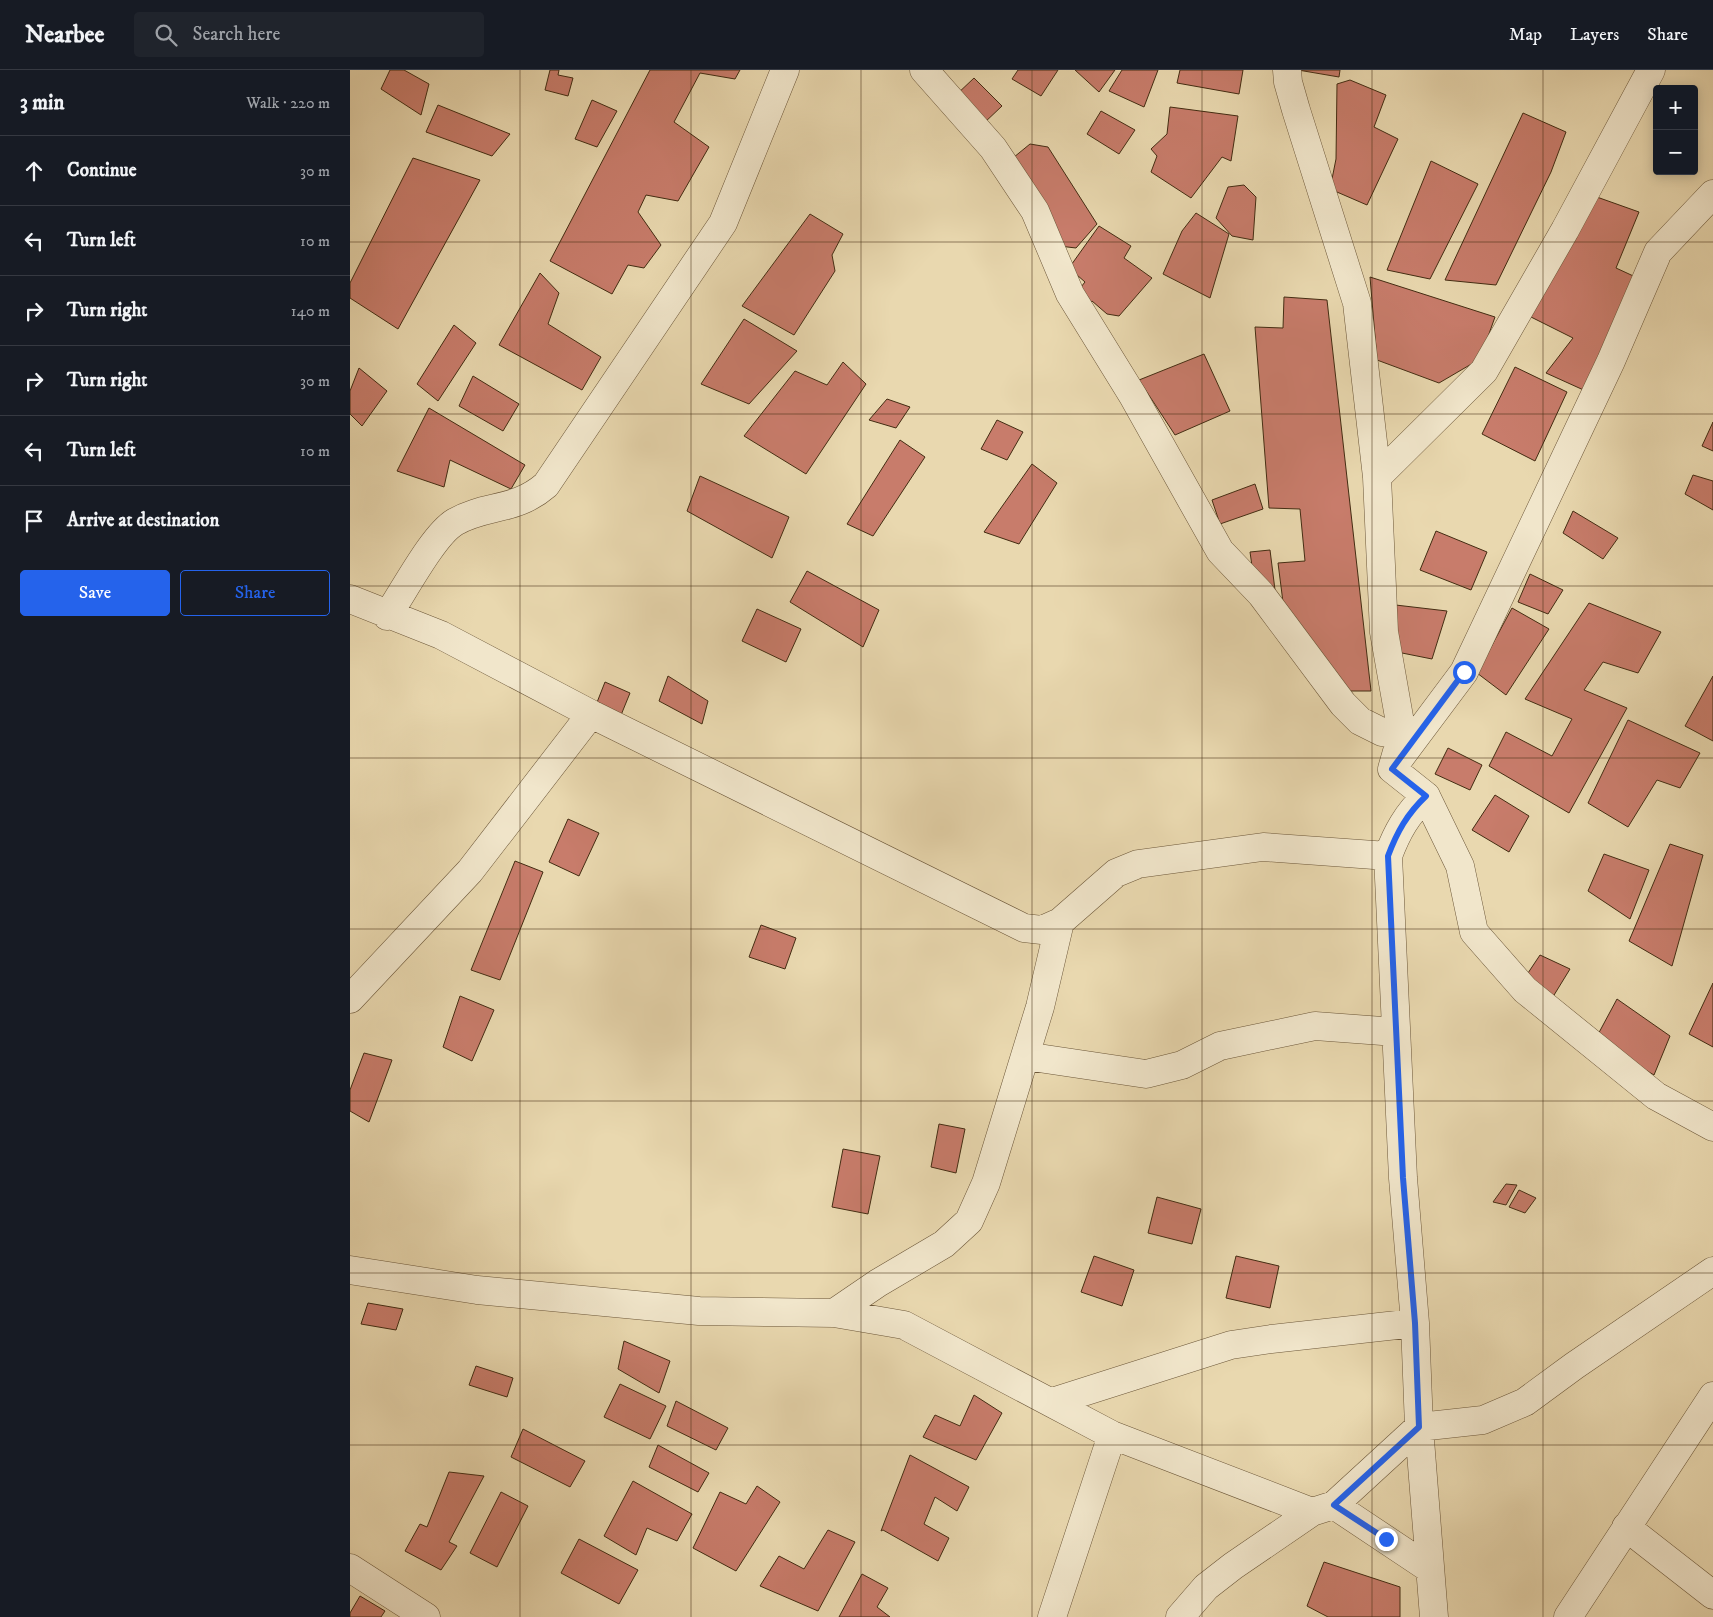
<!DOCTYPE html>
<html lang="en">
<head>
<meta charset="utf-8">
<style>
	:root { --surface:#171b24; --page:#20242c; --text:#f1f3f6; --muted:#9ea1a6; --line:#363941; --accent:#2563eb }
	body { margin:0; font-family:"IM FELL DW Pica",serif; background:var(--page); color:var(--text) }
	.controls { position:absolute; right:15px; top:15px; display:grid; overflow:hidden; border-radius:5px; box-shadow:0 2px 12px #0003 }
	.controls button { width:45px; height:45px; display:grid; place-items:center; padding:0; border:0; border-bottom:1px solid var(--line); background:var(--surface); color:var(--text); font:25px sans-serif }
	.stop { position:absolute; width:15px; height:15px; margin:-11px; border:4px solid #2563eb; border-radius:50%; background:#fff }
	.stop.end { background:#2563eb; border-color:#fff; box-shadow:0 1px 5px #0008 }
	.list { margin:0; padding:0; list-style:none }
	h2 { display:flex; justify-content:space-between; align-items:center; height:65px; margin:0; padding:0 20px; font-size:21px }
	h2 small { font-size:16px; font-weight:400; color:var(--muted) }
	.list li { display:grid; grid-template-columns:32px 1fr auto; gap:15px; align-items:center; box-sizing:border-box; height:70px; padding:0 20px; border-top:1px solid var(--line) }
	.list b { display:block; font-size:19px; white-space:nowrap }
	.list em { font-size:16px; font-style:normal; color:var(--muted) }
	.actions { display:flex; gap:10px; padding:15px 20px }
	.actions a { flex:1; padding:11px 0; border:1px solid var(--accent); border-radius:5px; text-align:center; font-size:18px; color:var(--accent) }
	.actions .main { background:var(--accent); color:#fff }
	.icon { flex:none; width:28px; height:28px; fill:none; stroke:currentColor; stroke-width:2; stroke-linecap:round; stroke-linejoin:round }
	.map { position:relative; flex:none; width:1363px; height:1547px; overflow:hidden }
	header { display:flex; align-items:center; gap:30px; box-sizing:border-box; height:70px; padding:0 25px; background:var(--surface); border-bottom:1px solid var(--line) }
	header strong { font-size:24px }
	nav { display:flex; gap:28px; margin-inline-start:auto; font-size:18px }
	.search { width:350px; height:45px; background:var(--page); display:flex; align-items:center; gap:12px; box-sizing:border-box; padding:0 18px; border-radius:5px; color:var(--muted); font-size:19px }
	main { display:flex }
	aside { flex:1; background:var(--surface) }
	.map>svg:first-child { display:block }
	.building { fill:#c87c6b; stroke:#432c12 }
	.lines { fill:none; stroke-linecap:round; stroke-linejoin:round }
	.street-casing { stroke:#6c5739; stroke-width:29 }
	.street { stroke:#f1e6cb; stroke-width:28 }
	.route { stroke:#2563eb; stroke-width:6 }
	.grid { fill:none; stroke:#432c12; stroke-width:1; stroke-opacity:0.55 }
</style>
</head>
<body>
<header>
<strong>Nearbee</strong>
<div class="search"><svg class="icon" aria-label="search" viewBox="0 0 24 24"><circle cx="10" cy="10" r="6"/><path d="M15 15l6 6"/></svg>Search here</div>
<nav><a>Map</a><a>Layers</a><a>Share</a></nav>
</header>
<main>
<aside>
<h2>3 min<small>Walk · 220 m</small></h2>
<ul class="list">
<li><svg class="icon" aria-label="ahead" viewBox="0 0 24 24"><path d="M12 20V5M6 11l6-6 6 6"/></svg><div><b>Continue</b></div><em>30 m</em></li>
<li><svg class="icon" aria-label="left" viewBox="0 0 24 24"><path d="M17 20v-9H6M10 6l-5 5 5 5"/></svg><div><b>Turn left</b></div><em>10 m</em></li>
<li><svg class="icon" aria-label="right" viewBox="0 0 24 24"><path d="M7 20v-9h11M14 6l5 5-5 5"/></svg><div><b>Turn right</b></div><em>140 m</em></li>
<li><svg class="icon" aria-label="right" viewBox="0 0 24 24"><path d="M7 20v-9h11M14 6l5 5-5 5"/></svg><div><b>Turn right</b></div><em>30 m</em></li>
<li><svg class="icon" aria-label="left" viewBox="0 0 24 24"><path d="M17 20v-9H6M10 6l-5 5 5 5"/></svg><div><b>Turn left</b></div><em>10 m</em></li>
<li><svg class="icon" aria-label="arrive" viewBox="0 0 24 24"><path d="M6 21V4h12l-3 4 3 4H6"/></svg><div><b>Arrive at destination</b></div></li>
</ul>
<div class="actions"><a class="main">Save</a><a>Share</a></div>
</aside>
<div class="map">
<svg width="1363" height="1547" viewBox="0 0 1363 1547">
	<rect width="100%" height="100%" fill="#e9d8af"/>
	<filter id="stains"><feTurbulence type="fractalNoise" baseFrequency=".004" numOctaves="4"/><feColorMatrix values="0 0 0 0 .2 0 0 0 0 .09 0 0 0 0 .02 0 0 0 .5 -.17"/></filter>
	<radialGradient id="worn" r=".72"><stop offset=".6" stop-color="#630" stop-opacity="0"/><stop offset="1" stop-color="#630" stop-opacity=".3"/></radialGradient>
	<!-- building -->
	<path class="building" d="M 40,0 L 54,0 L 79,14 L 71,45 L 31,19 Z
		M 200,0 L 209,0 L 208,5 L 223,8 L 218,26 L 195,20 Z
		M 300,0 L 390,0 L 385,9 L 350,3 L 324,52 L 359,77 L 328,131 L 296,125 L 288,142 L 311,175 L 294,198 L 278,195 L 262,224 L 200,191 Z
		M 668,0 L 708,0 L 691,26 L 662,9 Z
		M 725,0 L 765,0 L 749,22 Z
		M 772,0 L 808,0 L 794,37 L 759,21 Z
		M 830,0 L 893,0 L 889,24 L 827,13 Z
		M 948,0 L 990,0 L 989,7 Z
		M 624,8 L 652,36 L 633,54 L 605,26 Z
		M 1000,10 L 1036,25 L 1024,57 L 1048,69 L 1017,135 L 980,119 L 986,89 L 987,14 Z
		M 242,30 L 267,41 L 247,77 L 225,69 Z
		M 88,35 L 160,64 L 142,86 L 76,62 Z
		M 820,37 L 888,46 L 881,91 L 872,87 L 841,128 L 801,102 L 807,86 L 801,79 L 817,64 Z
		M 751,41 L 785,60 L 769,84 L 737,64 Z
		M 1173,43 L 1216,62 L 1201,102 L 1146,215 L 1095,210 Z
		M 680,74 L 698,77 L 747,154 L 726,178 L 709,176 L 658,92 Z
		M 63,88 L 130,110 L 48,259 L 0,228 L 0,213 Z
		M 1081,91 L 1128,114 L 1080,209 L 1037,200 Z
		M 894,115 L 906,127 L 903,170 L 882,166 L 866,148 L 878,117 Z
		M 1244,126 L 1289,142 L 1266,198 L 1292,210 L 1238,322 L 1196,303 L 1223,268 L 1179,246 Z
		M 846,143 L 879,164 L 860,228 L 813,204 L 832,161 Z
		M 460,144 L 493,164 L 482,185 L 485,201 L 444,265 L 392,236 Z
		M 749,156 L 781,176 L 774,188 L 802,208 L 769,246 L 757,244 L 742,231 L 733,239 L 723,227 L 735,212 L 719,198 Z
		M 190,203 L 209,223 L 198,254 L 251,287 L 232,320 L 149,275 Z
		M 1020,207 L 1145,247 L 1130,289 L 1089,313 L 1027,290 Z
		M 934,227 L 977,230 L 1021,621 L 997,621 L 934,540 L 928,493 L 955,491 L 950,439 L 919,438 L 905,257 L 933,258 Z
		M 394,249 L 447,281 L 399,334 L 351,314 Z
		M 104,255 L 126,273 L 88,331 L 67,314 Z
		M 854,284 L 880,341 L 825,365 L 789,310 Z
		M 493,292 L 516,314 L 456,404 L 394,366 L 445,301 L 477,315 Z
		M 1165,297 L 1217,322 L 1185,391 L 1132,364 Z
		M 9,298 L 37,321 L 12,356 L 0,344 L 0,321 Z
		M 123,306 L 169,334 L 153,361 L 109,336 Z
		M 537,329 L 560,337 L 546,358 L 519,350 Z
		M 79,338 L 175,395 L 161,419 L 100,390 L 94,417 L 47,401 Z
		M 647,350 L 673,362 L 657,390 L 631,379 Z
		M 1363,352 L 1363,381 L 1352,376 Z
		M 550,370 L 575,387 L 523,466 L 497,454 Z
		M 682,394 L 707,413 L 669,474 L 634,462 Z
		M 1343,405 L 1363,411 L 1363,440 L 1335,424 Z
		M 350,406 L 439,447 L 422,488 L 337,441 Z
		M 905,414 L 913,439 L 870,454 L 862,430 Z
		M 1223,441 L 1268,468 L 1253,489 L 1213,463 Z
		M 1086,461 L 1137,482 L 1121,520 L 1070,500 Z
		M 920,480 L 925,520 L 902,496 L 900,482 Z
		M 457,501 L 529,540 L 513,577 L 440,532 Z
		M 1180,504 L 1213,520 L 1198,544 L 1168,532 Z
		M 1239,533 L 1311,562 L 1288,603 L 1253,592 L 1234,620 L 1277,638 L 1219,743 L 1139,696 L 1156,662 L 1202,686 L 1222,649 L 1175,629 Z
		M 1037,534 L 1097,541 L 1082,589 L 1047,582 Z
		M 1162,538 L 1199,559 L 1156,625 L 1127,603 Z
		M 407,539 L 451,559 L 436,592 L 392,571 Z
		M 318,606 L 358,631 L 352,654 L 309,631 Z
		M 1363,606 L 1363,671 L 1335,656 Z
		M 255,612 L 280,623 L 269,650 L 244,640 Z
		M 1278,650 L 1350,683 L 1330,718 L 1307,710 L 1278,757 L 1238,733 Z
		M 1098,678 L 1132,695 L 1120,720 L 1085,704 Z
		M 1145,725 L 1179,746 L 1159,782 L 1122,760 Z
		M 218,749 L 249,763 L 229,806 L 199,792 Z
		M 1320,774 L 1353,785 L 1322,896 L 1279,871 Z
		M 1254,784 L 1299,800 L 1280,849 L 1238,821 Z
		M 165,791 L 193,802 L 150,910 L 121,900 Z
		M 411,855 L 446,868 L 435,899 L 399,887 Z
		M 1190,885 L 1220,899 L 1201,930 L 1174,909 Z
		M 1363,913 L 1363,977 L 1339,964 Z
		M 110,926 L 144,940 L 122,991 L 93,977 Z
		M 1267,929 L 1320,966 L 1304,1005 L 1245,970 Z
		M 14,983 L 42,990 L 19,1052 L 0,1041 L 0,1020 Z
		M 589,1054 L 615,1059 L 606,1103 L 581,1097 Z
		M 493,1079 L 530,1086 L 518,1144 L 482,1137 Z
		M 1156,1114 L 1167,1115 L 1156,1135 L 1143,1132 Z
		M 1169,1120 L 1186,1128 L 1175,1143 L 1159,1137 Z
		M 807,1127 L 851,1139 L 842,1174 L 798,1163 Z
		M 744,1186 L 784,1200 L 772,1236 L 731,1222 Z
		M 886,1186 L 929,1196 L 920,1238 L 876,1228 Z
		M 18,1233 L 53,1239 L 46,1260 L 11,1254 Z
		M 274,1271 L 320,1291 L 309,1323 L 268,1299 Z
		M 126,1296 L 163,1308 L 157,1327 L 119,1315 Z
		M 270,1314 L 316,1336 L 300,1369 L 254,1347 Z
		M 624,1325 L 652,1343 L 626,1390 L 573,1367 L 585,1345 L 610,1356 Z
		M 326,1331 L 378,1358 L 366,1380 L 317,1356 Z
		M 173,1359 L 235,1391 L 220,1417 L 161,1387 Z
		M 308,1375 L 359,1403 L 348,1422 L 299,1397 Z
		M 560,1385 L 619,1417 L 607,1441 L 585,1427 L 574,1454 L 599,1468 L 588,1491 L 533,1460 L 531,1461 Z
		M 99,1402 L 134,1406 L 99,1472 L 107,1476 L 91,1500 L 55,1481 L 70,1454 L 77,1457 Z
		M 283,1411 L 342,1444 L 327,1471 L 297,1458 L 286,1485 L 254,1466 Z
		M 407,1416 L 430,1432 L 386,1501 L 343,1478 L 370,1422 L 396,1434 Z
		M 151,1422 L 178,1436 L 147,1497 L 120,1483 Z
		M 478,1460 L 505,1472 L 468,1541 L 410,1516 L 429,1486 L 454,1499 Z
		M 229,1469 L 288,1500 L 269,1534 L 211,1503 Z
		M 974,1492 L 1050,1517 L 1050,1547 L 978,1547 L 957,1536 Z
		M 512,1504 L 538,1518 L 527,1537 L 540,1547 L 489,1547 Z
		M 10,1526 L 35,1541 L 31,1547 L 0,1547 L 0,1543 Z"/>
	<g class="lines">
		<!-- street casing -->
		<g class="street-casing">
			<path id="street" d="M 574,0 L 643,78 L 685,141 L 720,224 L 783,326 L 870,481 L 911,524 L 993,634 L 1010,651 L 1032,662 L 1052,664
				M 937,0 L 938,12 L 946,40 L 1007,233 L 1027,407 L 1034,562 L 1052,664 L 1042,699 L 1076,726 L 1110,796 L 1124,862 L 1175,920 L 1306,1026 L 1363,1057
				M 1027,407 L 1134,301 L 1215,160 L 1301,0
				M 0,529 L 91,565 L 241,644
				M 37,546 C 53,523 83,465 105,452 C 136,434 165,442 196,415 L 373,153 L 435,0
				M 1049,689 L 1114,602 L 1261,291 L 1308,182 L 1363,124
				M 1076,726 C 1057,744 1047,762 1038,786 L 1053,1108 L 1065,1253 L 1069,1357 L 1084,1547
				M 0,929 L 120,801 L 241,644 L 674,858 L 692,860 L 710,852 L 766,803 L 788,794 L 913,777 L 1038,786
				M 675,986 L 796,1004 L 832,995 L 870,976 L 965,956 L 1046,962
				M 0,1200 L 127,1220 L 349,1241 L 484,1243 L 554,1255 L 762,1365 L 962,1442
				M 484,1243 L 528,1213 L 594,1174 L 619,1151 L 636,1113 L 690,937 L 710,852
				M 702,1332 L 881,1275 L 921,1269 L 1065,1253
				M 984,1435 L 1069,1357 L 1133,1350 L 1175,1332 L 1224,1296 L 1363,1201
				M 1276,1457 L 1363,1525
				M 0,1498 L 76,1547
				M 702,1547 L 762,1365
				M 830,1547 L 856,1517 L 883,1496 L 962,1442 L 984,1435 L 1080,1499
				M 1218,1547 L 1363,1326"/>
		</g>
		<!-- street -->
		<use href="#street" class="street"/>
	</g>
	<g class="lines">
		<!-- route -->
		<path class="route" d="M 1036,1469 L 984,1435 L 1069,1357 L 1065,1253 L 1053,1108 L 1038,786 C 1047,762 1057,744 1076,726 L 1042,699 L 1114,602"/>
	</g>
	<!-- grid -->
	<path class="grid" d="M 170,0 L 170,1547M 341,0 L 341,1547M 511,0 L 511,1547M 682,0 L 682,1547M 852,0 L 852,1547M 1022,0 L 1022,1547M 1193,0 L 1193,1547M 0,172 L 1363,172M 0,344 L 1363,344M 0,516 L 1363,516M 0,688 L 1363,688M 0,859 L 1363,859M 0,1031 L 1363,1031M 0,1203 L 1363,1203M 0,1375 L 1363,1375"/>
	<rect width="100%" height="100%" filter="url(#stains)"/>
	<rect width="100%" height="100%" fill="url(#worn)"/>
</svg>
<div class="controls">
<button>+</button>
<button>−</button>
</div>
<div class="stop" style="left:1114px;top:602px"></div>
<div class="stop end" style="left:1036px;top:1469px"></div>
</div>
</main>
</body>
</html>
